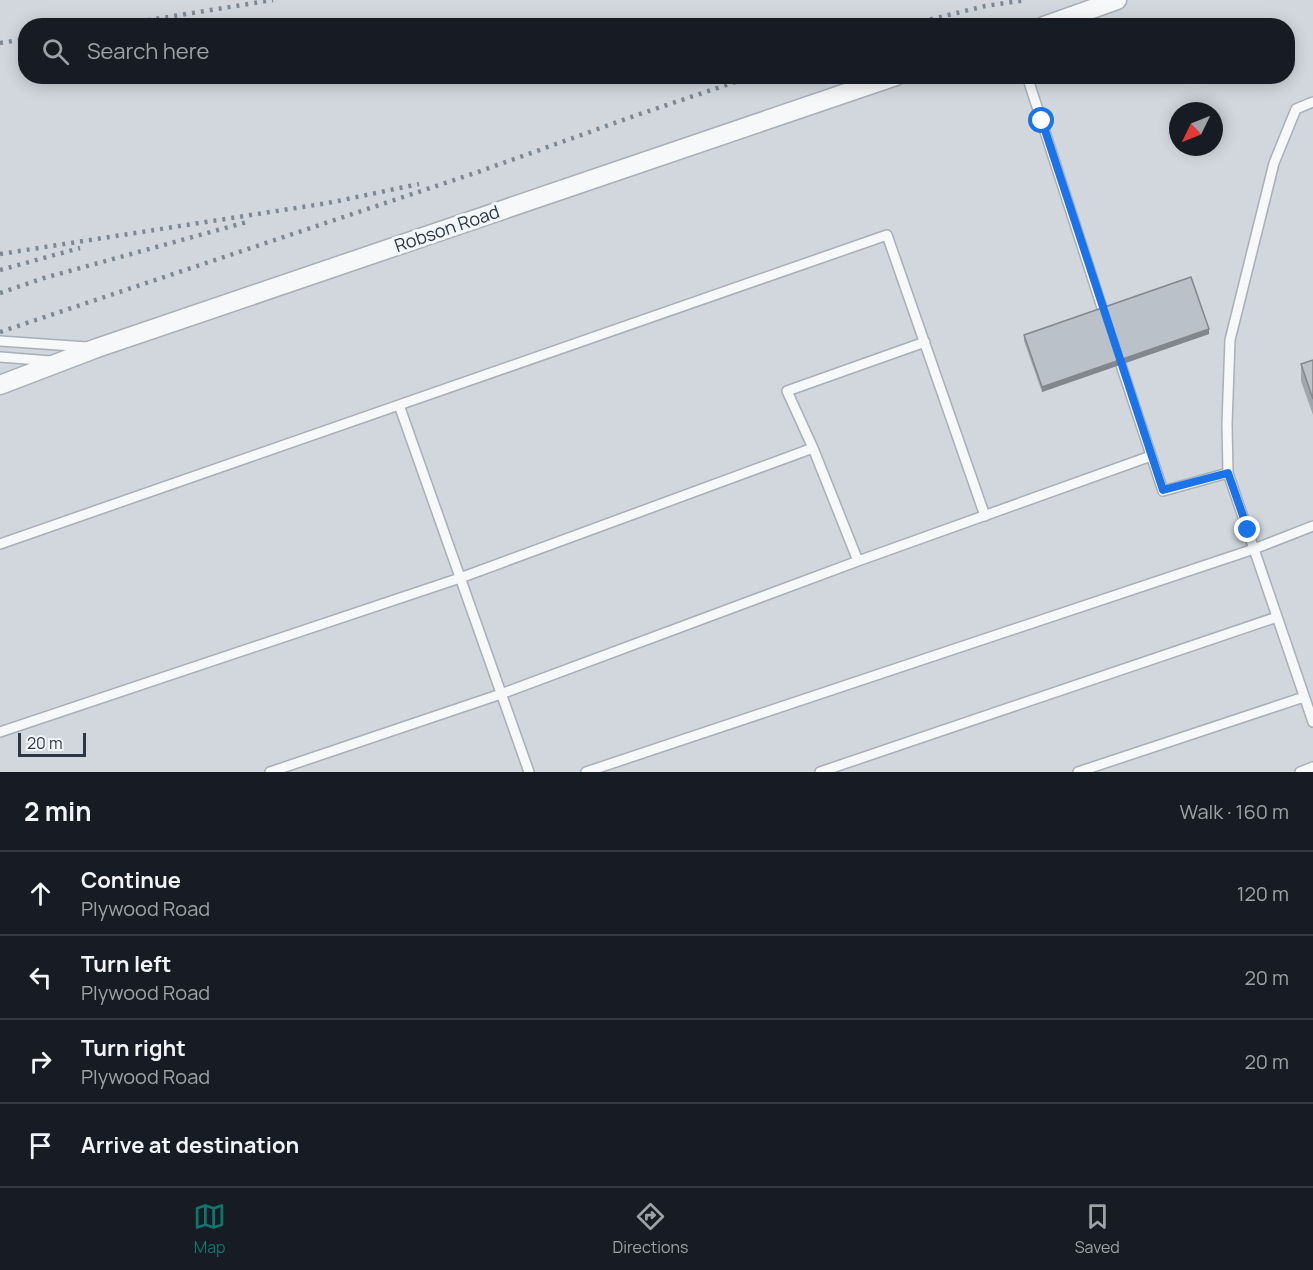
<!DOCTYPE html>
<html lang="en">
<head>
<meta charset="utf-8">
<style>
	:root { --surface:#171b24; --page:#20242c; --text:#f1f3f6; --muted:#9ea1a6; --line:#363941; --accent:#0f766e }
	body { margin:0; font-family:Manrope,sans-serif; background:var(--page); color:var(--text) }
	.compass { position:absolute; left:1169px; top:102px; width:54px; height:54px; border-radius:50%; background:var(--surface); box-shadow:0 3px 15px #0003; rotate:227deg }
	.scale { position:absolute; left:18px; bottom:15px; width:68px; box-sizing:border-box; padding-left:6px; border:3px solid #2b3744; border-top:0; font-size:16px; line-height:21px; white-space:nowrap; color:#2b3744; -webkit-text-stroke:4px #f3f6f9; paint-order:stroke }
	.stop { position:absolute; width:18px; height:18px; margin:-14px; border:4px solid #1a73e8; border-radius:50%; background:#fff }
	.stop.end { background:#1a73e8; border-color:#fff; box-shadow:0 2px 6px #0008 }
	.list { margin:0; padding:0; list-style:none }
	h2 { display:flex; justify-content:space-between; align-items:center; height:78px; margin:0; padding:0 24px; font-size:26px }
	h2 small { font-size:20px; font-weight:400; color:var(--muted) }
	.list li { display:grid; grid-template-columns:39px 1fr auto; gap:18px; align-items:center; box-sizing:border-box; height:84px; padding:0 24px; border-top:2px solid var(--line) }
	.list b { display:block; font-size:22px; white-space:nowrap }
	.list p { margin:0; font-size:20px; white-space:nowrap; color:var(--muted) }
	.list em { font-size:20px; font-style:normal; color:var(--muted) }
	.icon { flex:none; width:33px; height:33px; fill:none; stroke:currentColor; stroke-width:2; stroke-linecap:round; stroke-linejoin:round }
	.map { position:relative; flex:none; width:1313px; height:772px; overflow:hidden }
	.search { position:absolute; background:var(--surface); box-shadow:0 3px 15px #0003; left:18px; right:18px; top:18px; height:66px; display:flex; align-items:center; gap:15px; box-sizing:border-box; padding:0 21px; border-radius:24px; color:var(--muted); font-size:22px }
	.sheet { height:414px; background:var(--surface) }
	nav { display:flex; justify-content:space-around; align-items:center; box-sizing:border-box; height:84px; border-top:2px solid var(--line); background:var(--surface); font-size:16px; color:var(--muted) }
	nav a { display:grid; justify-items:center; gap:3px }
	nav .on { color:var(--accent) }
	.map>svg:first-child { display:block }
	.built { fill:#d1d7dd; fill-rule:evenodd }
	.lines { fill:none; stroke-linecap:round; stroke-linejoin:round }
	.service-casing { stroke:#a8afb6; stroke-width:12 }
	.minor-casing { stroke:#a8afb6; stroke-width:21 }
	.service { stroke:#f6f8fa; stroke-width:9 }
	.minor { stroke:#f6f8fa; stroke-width:18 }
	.rail { stroke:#7c8995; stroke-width:4.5; stroke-dasharray:3 6; stroke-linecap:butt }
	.wall { fill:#a0a6ad }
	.shaded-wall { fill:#82878d }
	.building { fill:#bac1c9; stroke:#82878d; stroke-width:1.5 }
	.route { stroke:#1a73e8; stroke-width:8 }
	.labels { text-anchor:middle; stroke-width:6; stroke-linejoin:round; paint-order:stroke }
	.street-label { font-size:18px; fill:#2b3744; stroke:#f3f6f9 }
</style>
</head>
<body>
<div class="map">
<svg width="1313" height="772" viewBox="0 0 1313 772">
	<rect width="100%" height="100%" fill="#e3e7eb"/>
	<!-- built -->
	<path class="built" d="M 0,0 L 1313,0 L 1313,772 L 0,772 ZM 26,26 L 1288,26 L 1288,76 L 26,76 ZM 1178,111 L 1214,111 L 1214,147 L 1178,147 Z"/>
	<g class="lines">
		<!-- service casing -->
		<g class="service-casing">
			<path id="service" d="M 1027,76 L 1106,320
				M 0,341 L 87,347
				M 1118,356 L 1163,491 L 1228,473 L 1313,722
				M 0,357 L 51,361
				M 399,405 L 529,772
				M 1228,473 L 1227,424 L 1230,340 L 1274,163 L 1296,109 L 1313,102
				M 0,544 L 887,235 L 985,516
				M 858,561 L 813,448 L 787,391 L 925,342
				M 0,732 L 460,578 L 813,448
				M 270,772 L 501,694 L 858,561 L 1151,456
				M 586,772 L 1254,549 L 1313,526
				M 820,772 L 1277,617
				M 1078,772 L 1304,697
				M 1300,772 L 1313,767"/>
		</g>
		<!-- minor casing -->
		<g class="minor-casing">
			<path id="minor" d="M 1044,26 L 1117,0
				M 0,385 L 97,348 L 896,76"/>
		</g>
		<!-- service -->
		<use href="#service" class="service"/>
		<!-- minor -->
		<use href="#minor" class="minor"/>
		<!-- rail -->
		<path class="rail" d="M 112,26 L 273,0
			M 904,26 L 985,6 L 1027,0
			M 0,43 L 26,39
			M 0,254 L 328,203 L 419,184
			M 0,270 L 80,248
			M 0,293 L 44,278 L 247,222
			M 0,332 L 478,172 L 637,115 L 753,76"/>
	</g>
	<!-- wall -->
	<path class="wall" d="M 1209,334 L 1042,392 L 1024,341 L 1024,335 Z
		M 1313,360 L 1313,415 L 1301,381 L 1301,364 Z"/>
	<!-- shaded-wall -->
	<path class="shaded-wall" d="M 1209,329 L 1209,334 L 1042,392 L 1042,387 Z"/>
	<!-- building -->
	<path class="building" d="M 1191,277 L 1209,329 L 1042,387 L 1024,335 Z
		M 1313,360 L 1313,399 L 1301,364 Z"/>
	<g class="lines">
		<!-- route -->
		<path class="route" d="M 1042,121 L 1163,490 L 1228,473 L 1248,530"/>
	</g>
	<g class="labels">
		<!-- street labels -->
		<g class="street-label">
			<text transform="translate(447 229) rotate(-19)" y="6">Robson Road</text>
		</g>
	</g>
</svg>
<svg class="compass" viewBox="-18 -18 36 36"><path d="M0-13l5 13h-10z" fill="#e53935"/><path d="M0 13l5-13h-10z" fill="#9ea1a6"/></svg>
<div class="scale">20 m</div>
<div class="stop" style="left:1042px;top:121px"></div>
<div class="stop end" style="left:1248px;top:530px"></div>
<div class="search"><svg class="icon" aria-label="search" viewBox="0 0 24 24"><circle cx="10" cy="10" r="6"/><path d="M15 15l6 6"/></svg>Search here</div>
</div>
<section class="sheet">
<h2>2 min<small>Walk · 160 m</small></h2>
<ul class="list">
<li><svg class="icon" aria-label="ahead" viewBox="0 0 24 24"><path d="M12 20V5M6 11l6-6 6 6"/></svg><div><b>Continue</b><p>Plywood Road</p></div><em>120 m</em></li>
<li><svg class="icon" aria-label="left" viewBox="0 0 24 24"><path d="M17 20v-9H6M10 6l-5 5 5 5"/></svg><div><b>Turn left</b><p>Plywood Road</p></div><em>20 m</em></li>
<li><svg class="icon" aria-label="right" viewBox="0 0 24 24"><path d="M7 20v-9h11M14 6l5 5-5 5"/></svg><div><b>Turn right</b><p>Plywood Road</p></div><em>20 m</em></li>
<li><svg class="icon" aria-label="arrive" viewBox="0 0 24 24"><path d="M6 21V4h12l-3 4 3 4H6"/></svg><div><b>Arrive at destination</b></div></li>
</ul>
</section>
<nav>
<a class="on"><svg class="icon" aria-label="map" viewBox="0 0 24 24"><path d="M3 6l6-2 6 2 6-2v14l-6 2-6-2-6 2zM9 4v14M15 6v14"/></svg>Map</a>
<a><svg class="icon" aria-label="directions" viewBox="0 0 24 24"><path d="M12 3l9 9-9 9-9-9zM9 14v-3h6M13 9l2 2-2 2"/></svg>Directions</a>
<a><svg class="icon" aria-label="saved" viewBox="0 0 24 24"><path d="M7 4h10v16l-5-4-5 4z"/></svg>Saved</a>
</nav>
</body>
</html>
